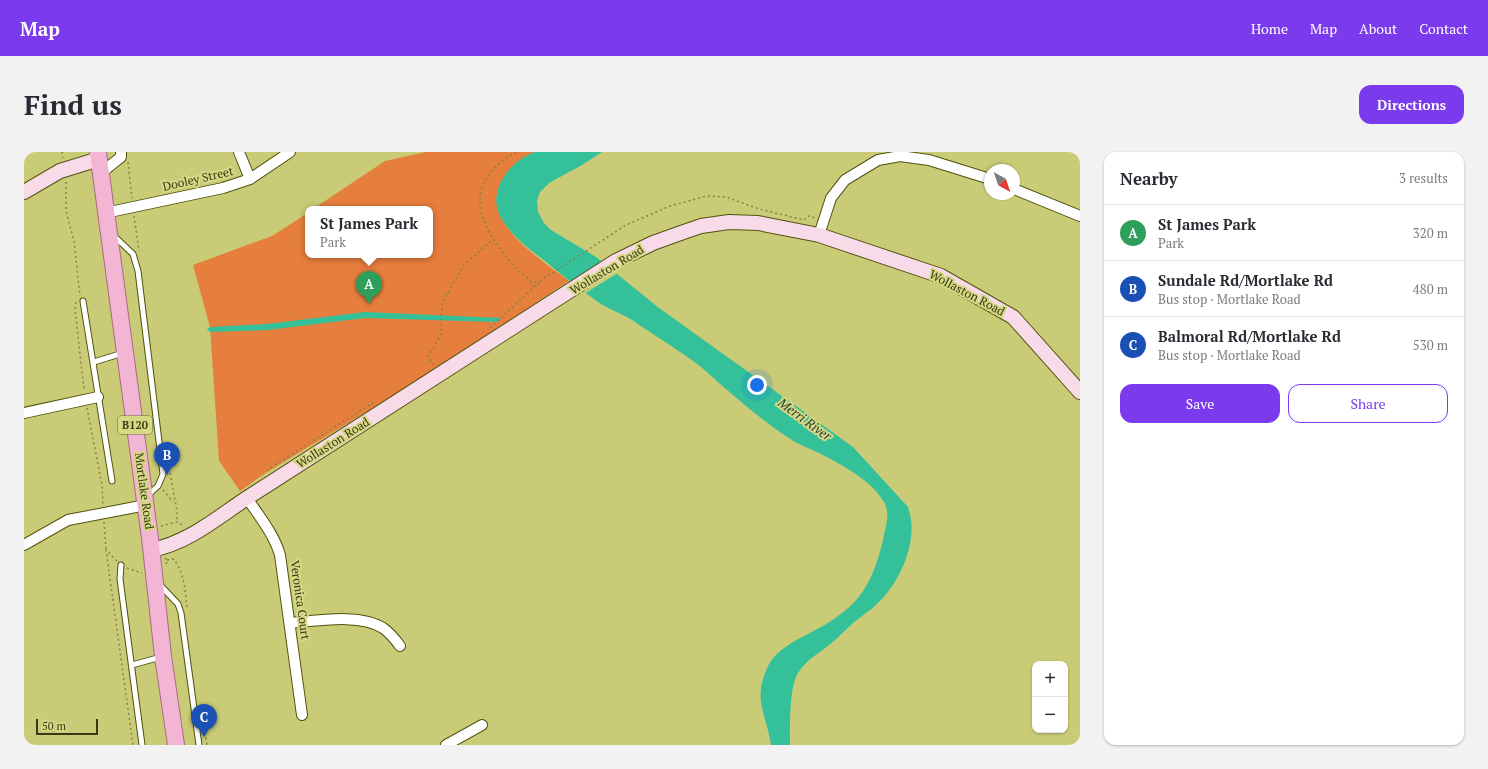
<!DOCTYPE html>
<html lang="en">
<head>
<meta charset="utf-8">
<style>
	:root { --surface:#fff; --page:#f2f2f3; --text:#2b2b33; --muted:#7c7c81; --line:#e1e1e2; --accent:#7c3aed }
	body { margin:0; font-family:"PT Serif",serif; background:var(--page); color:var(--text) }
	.controls { position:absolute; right:12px; bottom:12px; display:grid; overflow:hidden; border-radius:8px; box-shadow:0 1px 3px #0004 }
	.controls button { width:36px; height:36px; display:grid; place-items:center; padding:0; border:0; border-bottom:1px solid var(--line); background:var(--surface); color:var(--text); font:20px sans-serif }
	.compass { position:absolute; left:960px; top:12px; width:36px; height:36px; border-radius:50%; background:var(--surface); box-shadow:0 1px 3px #0004; rotate:140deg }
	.scale { position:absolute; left:12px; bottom:10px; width:62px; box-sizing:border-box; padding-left:4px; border:2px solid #393916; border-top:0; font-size:11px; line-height:14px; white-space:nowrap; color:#393916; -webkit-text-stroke:3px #d6d884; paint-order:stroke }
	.you { position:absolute; left:733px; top:233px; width:14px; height:14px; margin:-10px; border:3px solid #fff; border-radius:50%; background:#1a73e8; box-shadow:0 0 0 6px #1a73e833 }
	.badge { display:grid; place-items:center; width:26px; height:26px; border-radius:50%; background:var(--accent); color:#fff; font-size:13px; font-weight:700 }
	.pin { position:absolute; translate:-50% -33px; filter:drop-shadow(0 1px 2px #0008) }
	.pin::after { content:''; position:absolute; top:21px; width:14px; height:12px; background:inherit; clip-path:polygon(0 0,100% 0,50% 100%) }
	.popup { position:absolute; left:281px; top:54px; width:128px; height:52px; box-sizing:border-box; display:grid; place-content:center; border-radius:8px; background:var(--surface); filter:drop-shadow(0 1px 3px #0005); font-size:13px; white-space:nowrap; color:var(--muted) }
	.popup b { font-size:15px; color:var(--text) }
	.popup::after { content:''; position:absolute; left:50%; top:100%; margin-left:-8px; border:8px solid transparent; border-top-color:var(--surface) }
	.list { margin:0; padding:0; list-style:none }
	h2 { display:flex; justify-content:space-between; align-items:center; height:52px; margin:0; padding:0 16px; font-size:17px }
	h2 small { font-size:13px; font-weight:400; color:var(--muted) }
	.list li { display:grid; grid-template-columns:26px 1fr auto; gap:12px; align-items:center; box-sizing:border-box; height:56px; padding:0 16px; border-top:1px solid var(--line) }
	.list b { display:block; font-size:15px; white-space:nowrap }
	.list p { margin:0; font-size:13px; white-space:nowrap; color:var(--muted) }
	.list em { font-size:13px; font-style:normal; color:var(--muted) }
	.actions { display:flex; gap:8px; padding:12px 16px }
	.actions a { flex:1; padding:9px 0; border:1px solid var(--accent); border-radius:12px; text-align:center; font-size:14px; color:var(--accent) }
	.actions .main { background:var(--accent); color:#fff }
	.map { position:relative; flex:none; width:1056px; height:593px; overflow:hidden; border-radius:12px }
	header { display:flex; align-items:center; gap:24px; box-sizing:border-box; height:56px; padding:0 20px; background:var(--accent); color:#fff }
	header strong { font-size:19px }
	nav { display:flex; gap:22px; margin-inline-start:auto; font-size:14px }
	.intro { display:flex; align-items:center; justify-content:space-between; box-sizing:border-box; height:96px; padding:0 24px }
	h1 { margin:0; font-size:28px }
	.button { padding:10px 18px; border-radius:12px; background:var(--accent); color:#fff; font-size:14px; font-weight:700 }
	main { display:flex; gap:24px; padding:0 24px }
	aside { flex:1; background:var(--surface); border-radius:12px; box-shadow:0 1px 3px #0004 }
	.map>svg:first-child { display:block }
	.green { fill:#e67e3d }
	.water { fill:#34c19a }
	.pier { fill:#c9cb77 }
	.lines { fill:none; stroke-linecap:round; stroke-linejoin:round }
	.lane-casing { stroke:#51520e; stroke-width:7 }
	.street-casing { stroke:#51520e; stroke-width:12 }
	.secondary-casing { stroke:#51520e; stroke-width:16 }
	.primary-casing { stroke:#ab697e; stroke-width:18 }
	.path { stroke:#838448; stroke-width:1.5; stroke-dasharray:2 3; stroke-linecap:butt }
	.lane { stroke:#fff; stroke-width:5 }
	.street { stroke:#fff; stroke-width:10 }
	.secondary { stroke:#f8dae9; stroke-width:14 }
	.primary { stroke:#f2b5d3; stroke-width:16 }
	.labels { text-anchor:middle; stroke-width:4; stroke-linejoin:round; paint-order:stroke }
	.shield { fill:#d6d884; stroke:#686937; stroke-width:1 }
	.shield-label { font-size:11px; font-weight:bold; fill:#393916 }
	.street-label { font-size:12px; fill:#393916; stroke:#d6d884 }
	.water-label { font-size:13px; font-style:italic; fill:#223e34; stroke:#d6d884 }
</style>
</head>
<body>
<header>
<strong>Map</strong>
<nav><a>Home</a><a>Map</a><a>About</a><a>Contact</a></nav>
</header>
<div class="intro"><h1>Find us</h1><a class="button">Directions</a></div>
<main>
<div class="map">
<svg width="1056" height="593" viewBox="0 0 1056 593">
	<rect width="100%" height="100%" fill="#c9cb77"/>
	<!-- green -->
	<path class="green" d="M 402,0 L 511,0 C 499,4 488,15 481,25 C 449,66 518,108 545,129 L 385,234 L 240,322 L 216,339 L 195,309 L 186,175 L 169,113 L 248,84 L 284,61 L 284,103 L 406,103 L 406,57 L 289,57 L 361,9 Z"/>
	<!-- water -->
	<path class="water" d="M 511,0 L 578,0 L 558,13 L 525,31 L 516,40 L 513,49 L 514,60 L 520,71 L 527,78 L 572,105 L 635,156 L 829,295 L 884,355 C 895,385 879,424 858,447 C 849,457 837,464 828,472 C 820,479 813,487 805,493 C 794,502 782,508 774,521 C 765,535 766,576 766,593 L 747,593 C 742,559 728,549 744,514 C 752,498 770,489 784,482 C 831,458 847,439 859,388 C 861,376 867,362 860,350 C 846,327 818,313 795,301 C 787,297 778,294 771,290 C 747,275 724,256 702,237 C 691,228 681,217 669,209 C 650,195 628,182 608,168 C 598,162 587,158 577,152 C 558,139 540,125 522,110 C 505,97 487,84 476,64 C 463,39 486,8 511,0 Z
		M 341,160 L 477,166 L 473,170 L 341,166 L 244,178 L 186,180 L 183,177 L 186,175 L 243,172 Z"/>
	<!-- pier -->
	<path class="pier" d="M 583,111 L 594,121 L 560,142 L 548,134 Z"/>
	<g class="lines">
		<!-- lane casing -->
		<g class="lane-casing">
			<path id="lane" d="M 90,84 L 109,102 L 114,119 L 139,322 L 134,334 L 124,343
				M 59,149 L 88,329
				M 70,210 L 99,201
				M 97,413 L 96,427 L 118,593
				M 136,433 L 154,452 L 157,461 L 175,593
				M 108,513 L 137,505"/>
		</g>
		<!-- street casing -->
		<g class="street-casing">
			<path id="street" d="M 215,0 L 226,27
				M 77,21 L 97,5 L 97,0
				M 990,37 L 1056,64
				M 81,61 L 199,36 L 226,27 L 266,0
				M 795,83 L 807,46 L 821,28 L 854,8 L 876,4 L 905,8 L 966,27
				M 0,261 L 74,245
				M 223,346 C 235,364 250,382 256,403 L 278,563
				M 0,393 L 44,368 L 122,353
				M 266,471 C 292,469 336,461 359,476 C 366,481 371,487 376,494
				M 422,593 L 458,573"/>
		</g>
		<!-- secondary casing -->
		<g class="secondary-casing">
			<path id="secondary" d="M 0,40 L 36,19 L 75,7
				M 127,398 C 164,391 193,366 223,346 L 592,109 L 629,91 L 654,82 L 677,74 L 705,70 L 734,71 L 795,83 L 917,124 L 989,165 L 1056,240"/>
		</g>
		<!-- primary casing -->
		<g class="primary-casing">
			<path id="primary" d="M 74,0 L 126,386 L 139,504 L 152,593"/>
		</g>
		<!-- path -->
		<path class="path" d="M 38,0 L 39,6
			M 492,0 C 443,28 449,63 480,102 C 488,112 499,126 512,130 L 516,129 L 602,73 L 646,54 L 683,44 L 702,45 L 735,57 L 780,68 L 784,64 L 792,66
			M 104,10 L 108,46
			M 42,30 L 42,59 L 50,89 L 56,144
			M 110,64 L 115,99
			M 510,135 L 517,130
			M 52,150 L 51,157 L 60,238
			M 466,176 L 510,135 L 503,127
			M 410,213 L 404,205 L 417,182 L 418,151 L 439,114 L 469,87
			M 63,256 L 78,333 L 79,352
			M 243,319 L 249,314 L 350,250
			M 146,321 L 153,359 L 153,370
			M 139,338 L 149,350
			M 80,370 L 82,398
			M 137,374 L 153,370 L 160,374
			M 141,406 L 143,408 L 142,413
			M 143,408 L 149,407 C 161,420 161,440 163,456
			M 93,409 L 82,398 L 109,593
			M 103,416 L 118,421
			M 178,561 L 183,593"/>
		<!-- lane -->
		<use href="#lane" class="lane"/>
		<!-- street -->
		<use href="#street" class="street"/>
		<!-- secondary -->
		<use href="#secondary" class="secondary"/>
		<!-- primary -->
		<use href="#primary" class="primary"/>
	</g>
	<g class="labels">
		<!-- shield labels -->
		<rect class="shield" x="94" y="264" width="34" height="18" rx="3"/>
		<g class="shield-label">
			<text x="111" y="277">B120</text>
		</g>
		<!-- street labels -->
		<g class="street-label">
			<text transform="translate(174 27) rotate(-13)" y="4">Dooley Street</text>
			<text transform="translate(583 118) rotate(-31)" y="4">Wollaston Road</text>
			<text transform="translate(943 141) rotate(28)" y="4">Wollaston Road</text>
			<text transform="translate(309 291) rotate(-32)" y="4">Wollaston Road</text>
			<text transform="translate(120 339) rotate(82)" y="4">Mortlake Road</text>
			<text transform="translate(276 448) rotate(82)" y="4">Veronica Court</text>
		</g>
		<!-- water labels -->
		<g class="water-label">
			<text transform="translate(781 267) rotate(36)" y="5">Merri River</text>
		</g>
	</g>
</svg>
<div class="controls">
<button>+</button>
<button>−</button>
</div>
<svg class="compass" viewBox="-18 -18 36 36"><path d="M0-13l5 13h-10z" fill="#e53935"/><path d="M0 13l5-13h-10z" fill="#7c7c81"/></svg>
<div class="scale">50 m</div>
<div class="you"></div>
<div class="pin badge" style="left:345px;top:152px;background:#2e9e5b">A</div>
<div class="popup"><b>St James Park</b>Park</div>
<div class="pin badge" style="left:143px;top:323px;background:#1a4fb4">B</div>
<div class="pin badge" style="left:180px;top:585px;background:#1a4fb4">C</div>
</div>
<aside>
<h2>Nearby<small>3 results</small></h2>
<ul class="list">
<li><span class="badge" style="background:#2e9e5b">A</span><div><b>St James Park</b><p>Park</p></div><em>320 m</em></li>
<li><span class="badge" style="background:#1a4fb4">B</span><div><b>Sundale Rd/Mortlake Rd</b><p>Bus stop · Mortlake Road</p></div><em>480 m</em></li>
<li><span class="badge" style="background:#1a4fb4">C</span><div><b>Balmoral Rd/Mortlake Rd</b><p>Bus stop · Mortlake Road</p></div><em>530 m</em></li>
</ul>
<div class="actions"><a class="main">Save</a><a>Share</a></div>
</aside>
</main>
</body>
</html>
